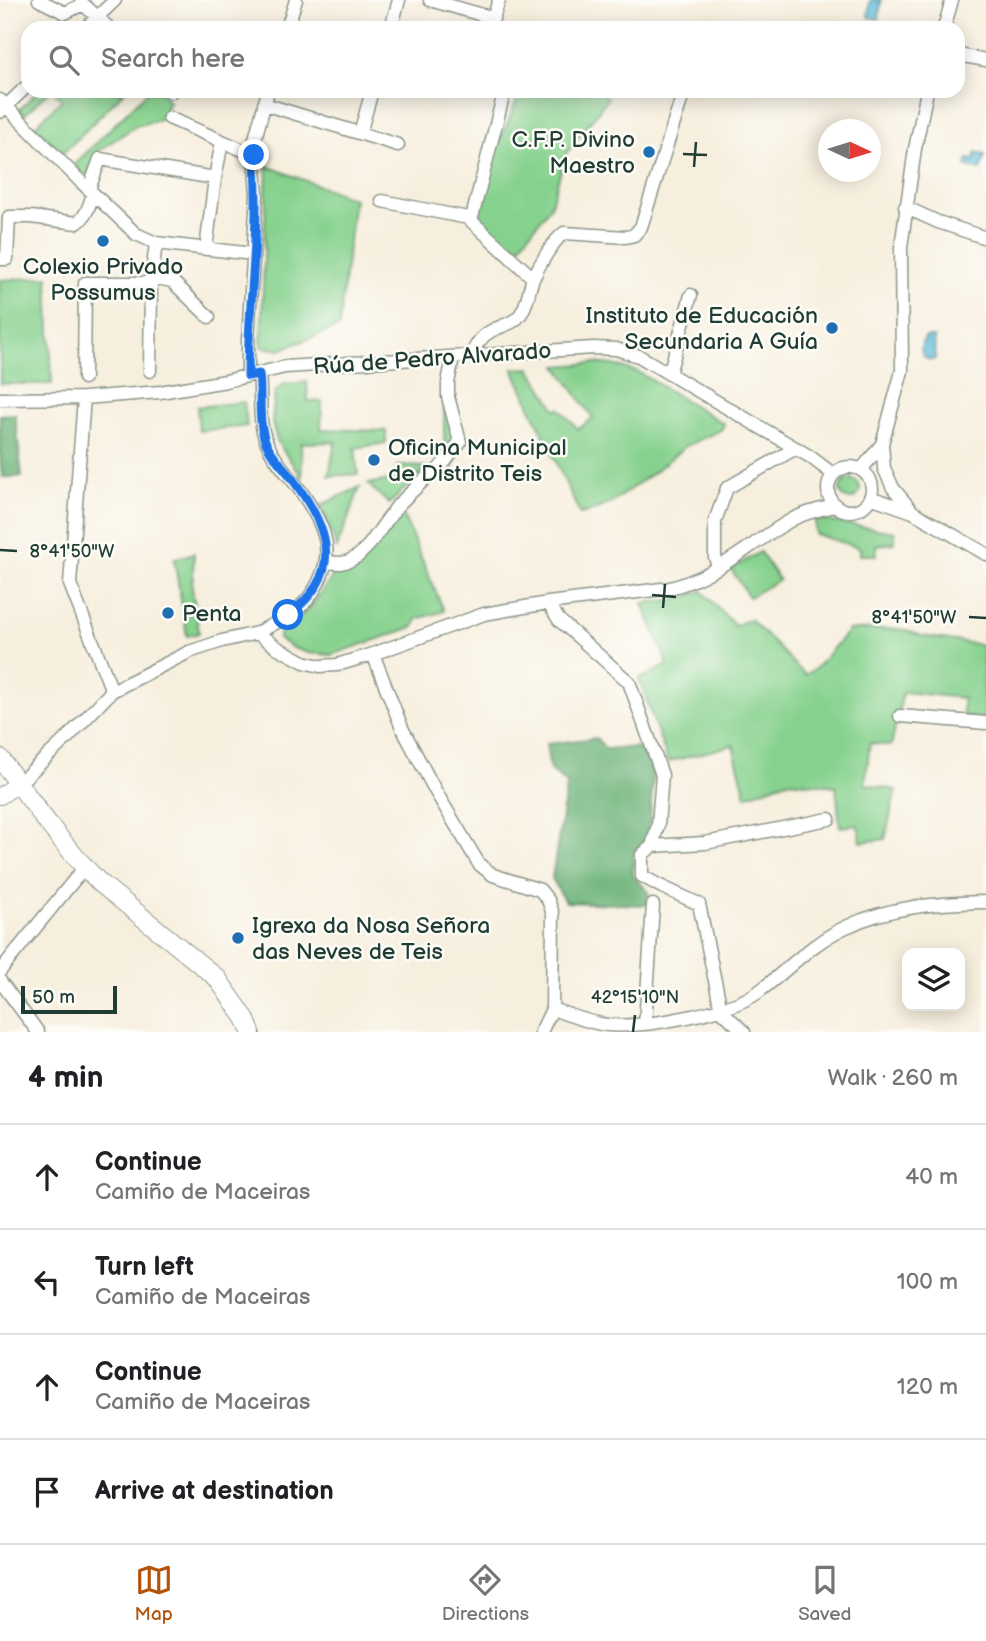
<!DOCTYPE html>
<html lang="en">
<head>
<meta charset="utf-8">
<style>
	:root { --surface:#fff; --page:#f2f2f2; --text:#202124; --muted:#757577; --line:#e0e0e0; --accent:#b45309 }
	body { margin:0; font-family:"Balsamiq Sans",sans-serif; background:var(--page); color:var(--text) }
	.controls { position:absolute; right:21px; bottom:21px; display:grid; overflow:hidden; border-radius:14px; box-shadow:0 4px 18px #0003 }
	.controls button { width:63px; height:63px; display:grid; place-items:center; padding:0; border:0; border-bottom:2px solid var(--line); background:var(--surface); color:var(--text); font:35px sans-serif }
	.compass { position:absolute; left:818px; top:119px; width:63px; height:63px; border-radius:50%; background:var(--surface); box-shadow:0 4px 18px #0003; rotate:94deg }
	.scale { position:absolute; left:21px; bottom:18px; width:96px; box-sizing:border-box; padding-left:7px; border:4px solid #1f3d34; border-top:0; font-size:19px; line-height:24px; white-space:nowrap; color:#1f3d34; -webkit-text-stroke:5px #fdfcf7; paint-order:stroke }
	.stop { position:absolute; width:21px; height:21px; margin:-16px; border:5px solid #1a73e8; border-radius:50%; background:#fff }
	.stop.end { background:#1a73e8; border-color:#fff; box-shadow:0 2px 7px #0008 }
	.list { margin:0; padding:0; list-style:none }
	h2 { display:flex; justify-content:space-between; align-items:center; height:91px; margin:0; padding:0 28px; font-size:30px }
	h2 small { font-size:23px; font-weight:400; color:var(--muted) }
	.list li { display:grid; grid-template-columns:46px 1fr auto; gap:21px; align-items:center; box-sizing:border-box; height:105px; padding:0 28px; border-top:2px solid var(--line) }
	.list b { display:block; font-size:26px; white-space:nowrap }
	.list p { margin:0; font-size:23px; white-space:nowrap; color:var(--muted) }
	.list em { font-size:23px; font-style:normal; color:var(--muted) }
	.icon { flex:none; width:38px; height:38px; fill:none; stroke:currentColor; stroke-width:2; stroke-linecap:round; stroke-linejoin:round }
	.map { position:relative; flex:none; width:986px; height:1032px; overflow:hidden }
	.search { position:absolute; background:var(--surface); box-shadow:0 4px 18px #0003; left:21px; right:21px; top:21px; height:77px; display:flex; align-items:center; gap:18px; box-sizing:border-box; padding:0 24px; border-radius:21px; color:var(--muted); font-size:26px }
	.sheet { height:511px; background:var(--surface) }
	nav { display:flex; justify-content:space-around; align-items:center; box-sizing:border-box; height:98px; border-top:2px solid var(--line); background:var(--surface); font-size:19px; color:var(--muted) }
	nav a { display:grid; justify-items:center; gap:4px }
	nav .on { color:var(--accent) }
	.map>svg:first-child { display:block }
	.green { fill:#86d18e; stroke:#528761; stroke-width:2 }
	.forest { fill:#6cb379; stroke:#467856; stroke-width:2 }
	.water { fill:#59bad7; stroke:#3c7c86; stroke-width:2 }
	.lines { fill:none; stroke-linecap:round; stroke-linejoin:round }
	.minor-casing { stroke:#8b9689; stroke-width:15 }
	.tertiary-casing { stroke:#8b9689; stroke-width:18 }
	.secondary-casing { stroke:#8b9689; stroke-width:20 }
	.minor { stroke:#fff; stroke-width:12 }
	.tertiary { stroke:#fff; stroke-width:16 }
	.secondary { stroke:#fff; stroke-width:18 }
	.route { stroke:#1a73e8; stroke-width:9 }
	.ticks { fill:none; stroke:#1f3d34; stroke-width:2.5 }
	.poi-dot { fill:#1f6fb2; stroke:#fdfcf7; stroke-width:2.5 }
	.labels { text-anchor:middle; stroke-width:5; stroke-linejoin:round; paint-order:stroke }
	.poi-label { font-size:23px; fill:#1f3d34; stroke:#fdfcf7; text-anchor:start }
	.street-label { font-size:23px; fill:#1f3d34; stroke:#fdfcf7 }
	.ticks-label { font-size:18px; text-anchor:middle; fill:#1f3d34; stroke:#fdfcf7; stroke-width:5; stroke-linejoin:round; paint-order:stroke }
</style>
</head>
<body>
<div class="map">
<svg width="986" height="1032" viewBox="0 0 986 1032">
	<rect width="100%" height="100%" fill="#fdfcf7"/>
	<filter id="ink" filterUnits="userSpaceOnUse"><feTurbulence type="fractalNoise" baseFrequency=".0143" numOctaves="2"/><feDisplacementMap in="SourceGraphic" scale="14" xChannelSelector="R" yChannelSelector="G"/><feConvolveMatrix kernelMatrix="1 2 1 2 8 2 1 2 1" color-interpolation-filters="sRGB"/></filter>
	<filter id="wash" filterUnits="userSpaceOnUse"><feTurbulence type="fractalNoise" baseFrequency=".00686" numOctaves="4" result="noise"/><feDisplacementMap in="SourceGraphic" scale="28" xChannelSelector="R" yChannelSelector="G"/><feGaussianBlur stdDeviation="1.57" result="paint"/><feColorMatrix in="noise" values="0 0 0 0 0 0 0 0 0 0 0 0 0 0 0 0 0 1.4 0 .05"/><feComposite in="paint" operator="in"/></filter>
	<g filter="url(#wash)">
		<rect width="100%" height="100%" fill="#f7efde"/>
		<!-- green -->
		<path class="green" d="M 38,91 L 49,91 L 24,115 L 19,110 Z
			M 54,91 L 125,91 L 63,153 L 35,126 L 62,100 Z
			M 148,91 L 159,91 L 169,101 L 162,119 L 136,126 L 107,145 L 98,152 L 86,177 L 74,165 Z
			M 521,91 L 599,91 L 608,98 L 566,154 L 550,207 L 514,254 L 469,213 Z
			M 267,166 L 354,199 L 339,327 L 280,350 L 261,347 Z
			M 48,277 L 52,384 L 0,384 L 0,280 Z
			M 595,363 L 613,365 L 638,372 L 724,424 L 721,430 L 686,446 L 654,472 L 611,503 L 592,511 L 580,514 L 513,369 L 530,368 L 556,410 L 559,408 L 578,429 L 593,418 L 557,366 Z
			M 307,382 L 308,401 L 322,402 L 321,429 L 386,431 L 386,443 L 355,448 L 358,474 L 329,476 L 335,442 L 301,443 L 302,477 L 278,443 L 272,423 L 275,392 L 284,384 Z
			M 444,396 L 456,441 L 444,458 Z
			M 244,402 L 247,426 L 199,431 L 197,407 Z
			M 397,466 L 427,467 L 389,504 L 368,484 L 396,479 Z
			M840 489a10 10 0 1 1 20 0a10 10 0 1 1-20 0Z
			M 360,487 L 337,548 L 321,505 Z
			M 400,508 L 444,611 L 417,619 L 414,627 L 331,655 L 308,653 L 293,648 L 279,639 L 279,634 L 310,608 L 335,573 L 352,566 Z
			M 815,519 L 895,532 L 895,543 L 876,545 L 877,555 L 860,555 L 860,548 L 815,534 Z
			M 760,552 L 779,580 L 749,597 L 731,569 Z
			M 194,553 L 192,588 L 199,633 L 187,636 L 174,559 Z
			M 702,591 L 735,626 L 750,619 L 805,675 L 816,668 L 849,630 L 901,629 L 922,636 L 983,645 L 984,718 L 963,716 L 963,698 L 903,692 L 891,746 L 870,743 L 865,784 L 896,790 L 885,839 L 861,842 L 858,825 L 840,827 L 836,786 L 787,781 L 746,796 L 733,745 L 668,762 L 639,679 L 668,665 L 643,603 L 679,599 Z"/>
		<!-- forest -->
		<path class="forest" d="M 15,414 L 22,477 L 2,477 L 0,451 L 0,415 Z
			M 596,738 L 606,749 L 642,747 L 653,776 L 650,821 L 643,843 L 634,851 L 633,876 L 649,892 L 648,905 L 565,902 L 552,878 L 567,784 L 550,770 L 546,744 Z"/>
		<!-- water -->
		<path class="water" d="M 870,0 L 881,0 L 879,19 L 868,17 Z
			M 976,152 L 985,155 L 981,170 L 966,166 L 968,159 L 974,160 Z
			M 926,337 L 934,337 L 935,359 L 930,360 C 919,356 919,345 926,337 Z"/>
	</g>
	<g filter="url(#ink)">
		<g class="lines">
			<!-- minor casing -->
			<g class="minor-casing">
				<path id="minor" d="M 39,0 L 65,13 L 83,4 L 109,28
					M 430,0 L 493,18
					M 86,28 L 115,0
					M 287,28 L 296,0
					M 391,28 L 399,0
					M 490,28 L 499,0
					M 944,28 L 952,0
					M 958,55 L 986,60
					M 170,91 L 171,92
					M 0,100 L 81,182 L 136,234 L 156,243 L 253,254
					M 264,104 L 398,145
					M 0,112 L 28,85
					M 169,118 L 254,155
					M 360,133 L 372,91
					M 89,189 L 100,159 L 215,178
					M 382,201 L 468,218 L 533,278
					M 905,207 L 938,222 L 986,238
					M 471,221 L 504,93 L 497,91
					M 206,249 L 215,178 L 222,142
					M 0,259 L 7,259 L 9,217 L 31,217 L 77,223 C 87,216 89,205 93,194
					M 151,277 L 172,281 L 209,317
					M 471,356 C 476,345 480,337 491,331 C 501,325 513,325 520,315 C 528,305 528,291 533,279 C 539,265 553,241 564,233 L 626,237 L 634,235 L 641,227 L 684,91
					M 150,371 L 151,283 L 156,243
					M 669,374 L 691,295
					M 248,376 L 248,340 L 257,194 L 254,155 L 255,139 L 268,91
					M 84,378 L 85,283 L 151,283
					M 84,398 L 70,584 L 112,691
					M 0,399 L 84,398 L 160,392 L 226,381 L 285,367 L 594,348 L 616,349 L 639,356 L 809,456 L 833,474
					M828 489a22 22 0 1 1 44 0a22 22 0 1 1-44 0Z
					M 861,470 L 882,444
					M 870,497 L 913,512 L 986,554
					M 913,512 L 893,488 L 884,468 L 882,444 L 902,371 L 901,247 L 915,149 L 927,91
					M 326,562 L 341,563 L 349,561 L 358,556 L 369,545 L 398,505 L 427,477 L 439,469 L 460,442 L 448,397 L 448,383 L 453,357
					M 718,567 L 715,557 L 715,521 L 727,488 L 796,448
					M 548,603 L 559,620 L 629,682 L 662,775 L 658,825 L 652,846 L 642,855 L 642,876 L 660,886 L 699,904 L 721,1010 L 744,1032
					M 257,633 C 271,625 287,618 299,608 C 319,590 332,561 324,535 C 320,521 312,508 304,496 C 293,478 275,463 267,443 C 257,422 262,396 259,374
					M 373,654 L 402,728 L 436,792 L 479,864 L 493,875 L 540,890 L 548,900 L 553,914 L 552,1009 L 541,1032
					M 900,716 L 986,723
					M 18,784 L 66,739 L 112,691 L 189,652 L 222,641 L 257,633 L 278,648 L 304,662 L 320,666 L 337,665 L 373,654 L 484,614 L 548,603 L 670,588 C 716,577 752,542 793,519 C 806,512 821,509 834,506
					M 652,846 L 705,843 L 829,819
					M 0,971 L 84,868
					M 0,981 L 38,1032
					M 552,1009 C 567,1014 592,1024 608,1025 C 642,1028 729,1013 757,993 C 787,971 811,943 846,927 C 889,906 939,903 986,902
					M 645,1024 L 653,905"/>
			</g>
			<!-- tertiary casing -->
			<g class="tertiary-casing">
				<path id="tertiary" d="M 0,796 L 18,784"/>
			</g>
			<!-- secondary casing -->
			<g class="secondary-casing">
				<path id="secondary" d="M 0,758 C 31,801 62,845 99,882 L 217,978 L 245,1018 L 251,1032"/>
			</g>
			<!-- minor -->
			<use href="#minor" class="minor"/>
			<!-- tertiary -->
			<use href="#tertiary" class="tertiary"/>
			<!-- secondary -->
			<use href="#secondary" class="secondary"/>
		</g>
	</g>
	<g class="lines" filter="url(#ink)">
		<!-- route -->
		<path class="route" d="M 254,155 C 261,228 248,302 248,376 L 259,374 C 262,396 257,421 266,443 C 272,456 283,466 291,477 C 329,527 346,573 288,615"/>
	</g>
	<!-- ticks -->
	<path class="ticks" d="M 683,154 L 707,155M 694,167 L 696,142M 0,550 L 17,551M 652,595 L 676,597M 663,608 L 665,584M 969,617 L 986,618M 633,1032 L 635,1015"/>
	<!-- markers -->
	<g class="poi-dot">
		<circle cx="649" cy="152" r="7"/>
		<circle cx="103" cy="241" r="7"/>
		<circle cx="832" cy="328" r="7"/>
		<circle cx="374" cy="460" r="7"/>
		<circle cx="168" cy="613" r="7"/>
		<circle cx="238" cy="938" r="7"/>
	</g>
	<g class="labels">
		<!-- poi labels -->
		<g class="poi-label">
			<text x="635" y="147" text-anchor="end">C.F.P. Divino<tspan x="635" dy="26">Maestro</tspan></text>
			<text x="103" y="274" text-anchor="middle">Colexio Privado<tspan x="103" dy="26">Possumus</tspan></text>
			<text x="818" y="323" text-anchor="end">Instituto de Educación<tspan x="818" dy="26">Secundaria A Guía</tspan></text>
			<text x="388" y="455">Oficina Municipal<tspan x="388" dy="26">de Distrito Teis</tspan></text>
			<text x="182" y="621">Penta</text>
			<text x="252" y="933">Igrexa da Nosa Señora<tspan x="252" dy="26">das Neves de Teis</tspan></text>
		</g>
		<!-- street labels -->
		<g class="street-label">
			<text transform="translate(432 358) rotate(-4)" y="8">Rúa de Pedro Alvarado</text>
		</g>
	</g>
	<g class="ticks-label">
		<text x="72" y="557">8°41'50"W</text>
		<text x="914" y="623">8°41'50"W</text>
		<text x="635" y="1003">42°15'10"N</text>
	</g>
</svg>
<div class="controls">
<button><svg class="icon" aria-label="layers" viewBox="0 0 24 24"><path d="M12 4l9 5-9 5-9-5zM3 14l9 5 9-5"/></svg></button>
</div>
<svg class="compass" viewBox="-18 -18 36 36"><path d="M0-13l5 13h-10z" fill="#e53935"/><path d="M0 13l5-13h-10z" fill="#757577"/></svg>
<div class="scale">50 m</div>
<div class="stop" style="left:288px;top:615px"></div>
<div class="stop end" style="left:254px;top:155px"></div>
<div class="search"><svg class="icon" aria-label="search" viewBox="0 0 24 24"><circle cx="10" cy="10" r="6"/><path d="M15 15l6 6"/></svg>Search here</div>
</div>
<section class="sheet">
<h2>4 min<small>Walk · 260 m</small></h2>
<ul class="list">
<li><svg class="icon" aria-label="ahead" viewBox="0 0 24 24"><path d="M12 20V5M6 11l6-6 6 6"/></svg><div><b>Continue</b><p>Camiño de Maceiras</p></div><em>40 m</em></li>
<li><svg class="icon" aria-label="left" viewBox="0 0 24 24"><path d="M17 20v-9H6M10 6l-5 5 5 5"/></svg><div><b>Turn left</b><p>Camiño de Maceiras</p></div><em>100 m</em></li>
<li><svg class="icon" aria-label="ahead" viewBox="0 0 24 24"><path d="M12 20V5M6 11l6-6 6 6"/></svg><div><b>Continue</b><p>Camiño de Maceiras</p></div><em>120 m</em></li>
<li><svg class="icon" aria-label="arrive" viewBox="0 0 24 24"><path d="M6 21V4h12l-3 4 3 4H6"/></svg><div><b>Arrive at destination</b></div></li>
</ul>
</section>
<nav>
<a class="on"><svg class="icon" aria-label="map" viewBox="0 0 24 24"><path d="M3 6l6-2 6 2 6-2v14l-6 2-6-2-6 2zM9 4v14M15 6v14"/></svg>Map</a>
<a><svg class="icon" aria-label="directions" viewBox="0 0 24 24"><path d="M12 3l9 9-9 9-9-9zM9 14v-3h6M13 9l2 2-2 2"/></svg>Directions</a>
<a><svg class="icon" aria-label="saved" viewBox="0 0 24 24"><path d="M7 4h10v16l-5-4-5 4z"/></svg>Saved</a>
</nav>
</body>
</html>
